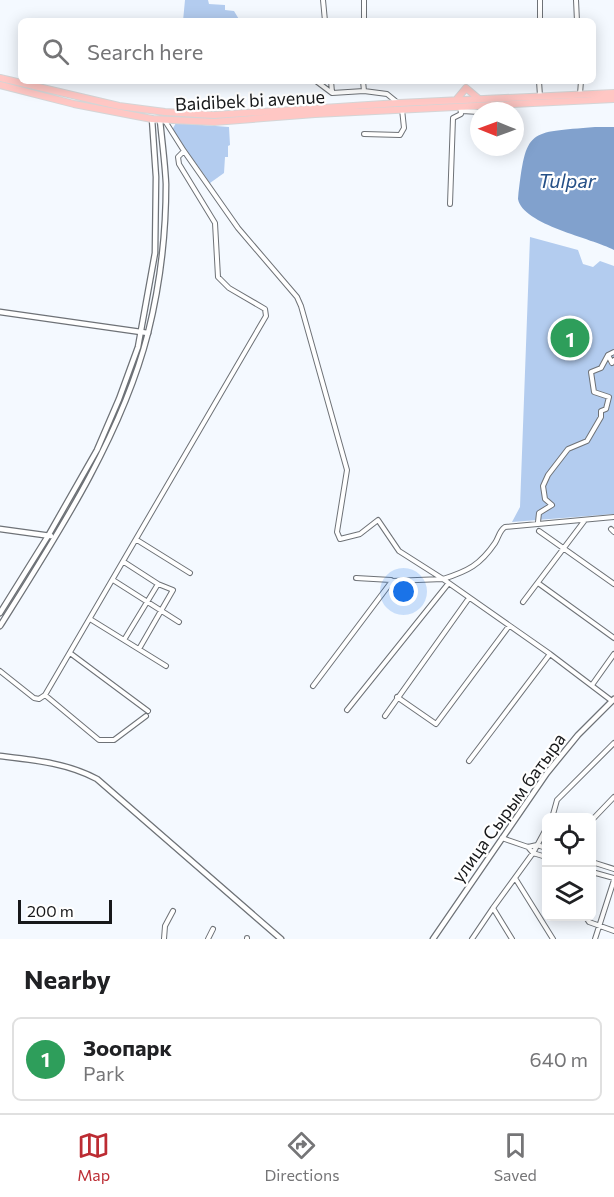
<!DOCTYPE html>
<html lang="en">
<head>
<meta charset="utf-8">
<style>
	:root { --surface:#fff; --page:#f6f6f6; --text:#202124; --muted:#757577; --line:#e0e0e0; --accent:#bc2c33 }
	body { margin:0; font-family:Commissioner,sans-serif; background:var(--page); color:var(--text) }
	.controls { position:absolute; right:18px; bottom:18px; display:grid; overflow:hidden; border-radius:9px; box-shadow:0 3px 15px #0003 }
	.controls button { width:54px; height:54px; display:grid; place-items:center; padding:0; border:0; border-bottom:2px solid var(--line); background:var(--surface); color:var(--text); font:30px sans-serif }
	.compass { position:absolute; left:470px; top:102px; width:54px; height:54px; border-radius:50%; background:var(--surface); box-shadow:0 3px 15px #0003; rotate:271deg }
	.scale { position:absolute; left:18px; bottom:15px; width:94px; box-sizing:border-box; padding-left:6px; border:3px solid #17181a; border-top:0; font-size:16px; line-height:21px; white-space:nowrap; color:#17181a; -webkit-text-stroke:4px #fff; paint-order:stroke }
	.you { position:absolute; left:404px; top:592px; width:21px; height:21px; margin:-15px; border:4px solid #fff; border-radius:50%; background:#1a73e8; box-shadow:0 0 0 9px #1a73e833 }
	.badge { display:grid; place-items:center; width:39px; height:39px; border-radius:50%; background:var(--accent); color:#fff; font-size:20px; font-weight:700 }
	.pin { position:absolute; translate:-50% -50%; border:3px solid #fff; box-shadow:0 2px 6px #0006 }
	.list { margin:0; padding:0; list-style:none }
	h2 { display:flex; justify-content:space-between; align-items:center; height:78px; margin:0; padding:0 24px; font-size:26px }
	h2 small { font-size:20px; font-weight:400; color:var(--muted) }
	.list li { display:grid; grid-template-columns:39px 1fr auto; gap:18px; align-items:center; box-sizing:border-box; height:84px; margin:0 12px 12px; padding:0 12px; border:2px solid var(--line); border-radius:9px }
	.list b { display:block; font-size:22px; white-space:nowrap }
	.list p { margin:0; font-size:20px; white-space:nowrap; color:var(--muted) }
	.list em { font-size:20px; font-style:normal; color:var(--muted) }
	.icon { flex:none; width:33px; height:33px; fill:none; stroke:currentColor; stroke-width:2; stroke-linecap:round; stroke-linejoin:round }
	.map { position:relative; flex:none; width:614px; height:939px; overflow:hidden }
	.search { position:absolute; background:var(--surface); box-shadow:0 3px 15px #0003; left:18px; right:18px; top:18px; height:66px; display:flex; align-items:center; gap:15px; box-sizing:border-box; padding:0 21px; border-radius:9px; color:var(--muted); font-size:22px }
	.sheet { height:174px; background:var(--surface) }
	nav { display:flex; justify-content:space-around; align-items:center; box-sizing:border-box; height:84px; border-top:2px solid var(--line); background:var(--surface); font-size:16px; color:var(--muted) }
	nav a { display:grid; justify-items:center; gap:3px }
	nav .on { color:var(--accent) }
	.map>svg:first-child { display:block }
	.green { fill:#b3ccef }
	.water { fill:#81a1cd }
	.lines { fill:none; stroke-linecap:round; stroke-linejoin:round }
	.minor-casing { stroke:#6e7277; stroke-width:6 }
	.tertiary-casing { stroke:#6e7277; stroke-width:7 }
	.secondary-casing { stroke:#6e7277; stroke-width:7 }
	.primary-casing { stroke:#d5d5d6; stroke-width:8 }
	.minor { stroke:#fff; stroke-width:4 }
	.tertiary { stroke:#fff; stroke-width:4.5 }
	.secondary { stroke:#fff; stroke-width:4.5 }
	.primary { stroke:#ffc7c4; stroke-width:6 }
	.labels { text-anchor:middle; stroke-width:4.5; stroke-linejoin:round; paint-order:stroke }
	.street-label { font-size:18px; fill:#17181a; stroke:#fff }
	.water-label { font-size:20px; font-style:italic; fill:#255087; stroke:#fff }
</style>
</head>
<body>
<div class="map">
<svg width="614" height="939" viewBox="0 0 614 939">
	<rect width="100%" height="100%" fill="#f4f9ff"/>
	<!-- green -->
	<path class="green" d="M 185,0 L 208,0 L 209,4 L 225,5 L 225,10 L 234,11 L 240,21 L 183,21 Z
		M 176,123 L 229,127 L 230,145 L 228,146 L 228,157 L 225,157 L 224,173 L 210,183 L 172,130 Z
		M 530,237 L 578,250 L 583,264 L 593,267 L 600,261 L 614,266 L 614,514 L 512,522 L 520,507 Z"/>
	<!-- water -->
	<path class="water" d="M 595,127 L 614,127 L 614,250 C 592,238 523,225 518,199 C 526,127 528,133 595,127 Z"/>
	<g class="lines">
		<!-- minor casing -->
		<g class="minor-casing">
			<path id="minor" d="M 323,0 L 325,21
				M 576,0 L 577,21
				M 364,21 L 364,0
				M 540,21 L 540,0
				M 316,81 L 332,93 L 364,91 L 387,94 L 398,103
				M 331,81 L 332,92
				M 363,81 L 364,91
				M 539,81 L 540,96
				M 580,94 L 581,81
				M 462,111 L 479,112
				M 165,121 L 184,151 L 238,228 L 297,297 L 301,306 L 347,470 L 337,532 L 340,539 L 360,534 L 378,520 L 399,551 L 443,579 C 468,571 480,565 495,543 C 499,537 499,531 505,527 L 614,517
				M 364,134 L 400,135 L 404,128 L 402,109
				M 450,204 L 453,118 L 461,114 L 460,106
				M 614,352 L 608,355 L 612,363 L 614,360
				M 538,522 L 539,513 L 552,505 L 545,499 L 543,486 L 548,475 L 568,449 L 587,441 L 601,417 L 601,411 L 606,409 L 609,397 L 594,392 L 591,372 L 601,368 L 608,355
				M 611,529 L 614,532
				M 539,531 L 614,584
				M 137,540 L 190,573
				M 124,562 L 158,584 L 173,590 L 139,649
				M 356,578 L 391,580
				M 113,580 L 179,622
				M 538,583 L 614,638
				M 523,602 L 585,520
				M 90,619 L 166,666
				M 124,640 L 158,584
				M 70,653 L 148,711
				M 0,671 L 34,698 L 39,699 L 45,695 L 266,316 L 265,309 L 229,288 L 218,277 L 215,223 L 179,164 L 178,157 L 184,151
				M 592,685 L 614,654
				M 313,686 L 392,581 L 443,579 L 550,654 L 612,701
				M 45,695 L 99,740 L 114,740 L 146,716
				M 397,697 L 436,724 L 509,626
				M 347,710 L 448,584
				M 385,716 L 469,598
				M 469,761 L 550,654
				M 552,818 L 557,800 L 614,743
				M 592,820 L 614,797
				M 502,838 L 528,847 L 537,845 L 546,848
				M 528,847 L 533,853 L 546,857
				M 592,862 L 614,869
				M 592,872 L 614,878
				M 515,878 L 553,939
				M 585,916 L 589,922 L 614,931
				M 164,939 L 165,926 L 173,911
				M 208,939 L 213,929
				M 247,939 L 247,938
				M 472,939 L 493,908
				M 512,939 L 493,908 L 533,853 L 546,829
				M 595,939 L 614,880"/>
		</g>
		<!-- tertiary casing -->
		<g class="tertiary-casing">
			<path id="tertiary" d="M 0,312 L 148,333
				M 0,529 L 51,536
				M 433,939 L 547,773 L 578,735 L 614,699"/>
		</g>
		<!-- secondary casing -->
		<g class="secondary-casing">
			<path id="secondary" d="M 0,613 L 48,536 L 97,450 L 119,399 L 138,347 L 155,253 L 156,177 L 152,119
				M 0,626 C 56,537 122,436 148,333 C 160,285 166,233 166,184 C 165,163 162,141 160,120
				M 0,756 C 34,760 67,763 97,779 L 281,939"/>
		</g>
		<!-- primary casing -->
		<g class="primary-casing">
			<path id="primary" d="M 0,78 L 119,106 L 165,112 L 214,115 L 399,103 L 614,93
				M 0,85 L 74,104 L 152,119 L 214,122 L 315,114 L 614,99
				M 456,100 L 466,88 L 479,99"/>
		</g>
		<!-- minor -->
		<use href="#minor" class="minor"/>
		<!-- tertiary -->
		<use href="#tertiary" class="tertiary"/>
		<!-- secondary -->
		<use href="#secondary" class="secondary"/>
		<!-- primary -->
		<use href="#primary" class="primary"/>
	</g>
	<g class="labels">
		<!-- street labels -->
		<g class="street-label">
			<text transform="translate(250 101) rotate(-3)" y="6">Baidibek bi avenue</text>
			<text transform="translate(509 808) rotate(-54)" y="6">улица Сырым батыра</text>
		</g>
		<!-- water labels -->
		<g class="water-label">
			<text x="567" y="188">Tulpar</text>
		</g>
	</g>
</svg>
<div class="controls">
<button><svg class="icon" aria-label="locate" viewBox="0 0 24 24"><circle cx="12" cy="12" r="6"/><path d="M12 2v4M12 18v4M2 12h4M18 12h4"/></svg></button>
<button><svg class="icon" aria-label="layers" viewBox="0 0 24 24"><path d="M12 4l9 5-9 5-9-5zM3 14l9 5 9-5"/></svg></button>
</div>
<svg class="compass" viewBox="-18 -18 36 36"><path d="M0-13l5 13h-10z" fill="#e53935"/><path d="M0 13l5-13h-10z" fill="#757577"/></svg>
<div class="scale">200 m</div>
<div class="you"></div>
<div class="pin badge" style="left:570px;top:338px;background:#2e9e5b">1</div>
<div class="search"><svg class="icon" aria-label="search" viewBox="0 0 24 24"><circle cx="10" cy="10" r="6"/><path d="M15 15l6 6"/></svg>Search here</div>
</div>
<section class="sheet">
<h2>Nearby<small></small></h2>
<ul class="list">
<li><span class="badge" style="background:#2e9e5b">1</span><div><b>Зоопарк</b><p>Park</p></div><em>640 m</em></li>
</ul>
</section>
<nav>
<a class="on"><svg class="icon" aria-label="map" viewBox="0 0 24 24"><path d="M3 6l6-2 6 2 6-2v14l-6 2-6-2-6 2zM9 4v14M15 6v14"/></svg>Map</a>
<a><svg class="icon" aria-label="directions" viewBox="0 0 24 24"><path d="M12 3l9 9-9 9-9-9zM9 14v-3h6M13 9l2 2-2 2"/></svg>Directions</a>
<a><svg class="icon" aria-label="saved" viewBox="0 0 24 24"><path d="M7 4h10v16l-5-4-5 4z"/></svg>Saved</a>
</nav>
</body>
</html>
